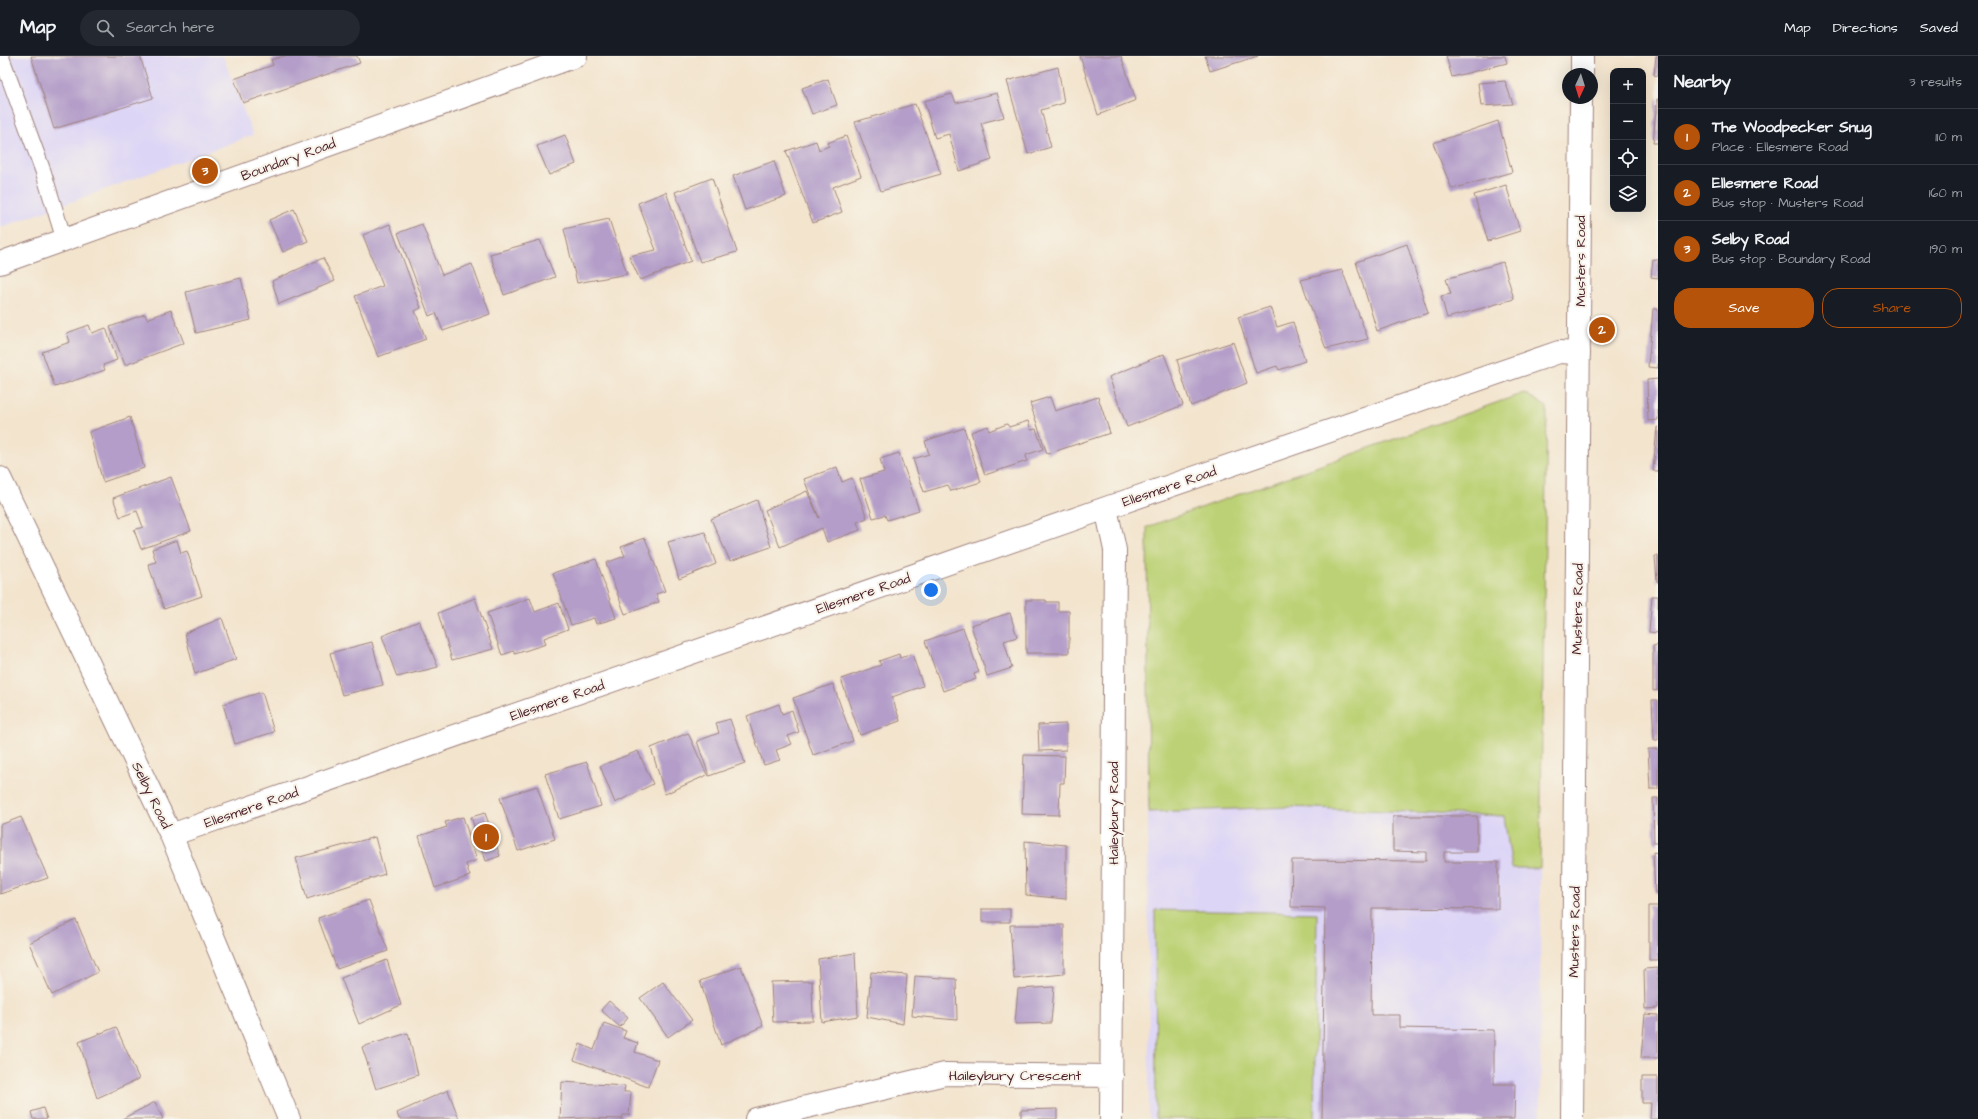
<!DOCTYPE html>
<html lang="en">
<head>
<meta charset="utf-8">
<style>
	:root { --surface:#171b24; --page:#242831; --text:#f1f3f6; --muted:#9ea1a6; --line:#363941; --accent:#b45309 }
	body { margin:0; font-family:"Architects Daughter",sans-serif; background:var(--page); color:var(--text) }
	.controls { position:absolute; right:12px; top:12px; display:grid; overflow:hidden; border-radius:8px; box-shadow:0 4px 16px #0002 }
	.controls button { width:36px; height:36px; display:grid; place-items:center; padding:0; border:0; border-bottom:1px solid var(--line); background:var(--surface); color:var(--text); font:20px sans-serif }
	.compass { position:absolute; left:1562px; top:12px; width:36px; height:36px; border-radius:50%; background:var(--surface); box-shadow:0 4px 16px #0002; rotate:184deg }
	.you { position:absolute; left:931px; top:534px; width:14px; height:14px; margin:-10px; border:3px solid #fff; border-radius:50%; background:#1a73e8; box-shadow:0 0 0 6px #1a73e833 }
	.badge { display:grid; place-items:center; width:26px; height:26px; border-radius:50%; background:var(--accent); color:#fff; font-size:13px; font-weight:700 }
	.pin { position:absolute; translate:-50% -50%; border:2px solid #fff; box-shadow:0 1px 4px #0006 }
	.list { margin:0; padding:0; list-style:none }
	h2 { display:flex; justify-content:space-between; align-items:center; height:52px; margin:0; padding:0 16px; font-size:17px }
	h2 small { font-size:13px; font-weight:400; color:var(--muted) }
	.list li { display:grid; grid-template-columns:26px 1fr auto; gap:12px; align-items:center; box-sizing:border-box; height:56px; padding:0 16px; border-top:1px solid var(--line) }
	.list b { display:block; font-size:15px; white-space:nowrap }
	.list p { margin:0; font-size:13px; white-space:nowrap; color:var(--muted) }
	.list em { font-size:13px; font-style:normal; color:var(--muted) }
	.actions { display:flex; gap:8px; padding:12px 16px }
	.actions a { flex:1; padding:9px 0; border:1px solid var(--accent); border-radius:16px; text-align:center; font-size:14px; color:var(--accent) }
	.actions .main { background:var(--accent); color:#fff }
	.icon { flex:none; width:22px; height:22px; fill:none; stroke:currentColor; stroke-width:2; stroke-linecap:round; stroke-linejoin:round }
	.map { position:relative; flex:none; width:1658px; height:1063px; overflow:hidden }
	header { display:flex; align-items:center; gap:24px; box-sizing:border-box; height:56px; padding:0 20px; background:var(--surface); border-bottom:1px solid var(--line) }
	header strong { font-size:19px }
	nav { display:flex; gap:22px; margin-inline-start:auto; font-size:14px }
	.search { width:280px; height:36px; background:var(--page); display:flex; align-items:center; gap:10px; box-sizing:border-box; padding:0 14px; border-radius:22px; color:var(--muted); font-size:15px }
	main { display:flex }
	aside { flex:1; background:var(--surface) }
	.map>svg:first-child { display:block }
	.built { fill:#ddd5f6 }
	.green { fill:#bcd175; stroke:#837850 }
	.building { fill:#b49ec9 }
	.lines { fill:none; stroke-linecap:round; stroke-linejoin:round }
	.lane-casing { stroke:#9e827c; stroke-width:17 }
	.street-casing { stroke:#9e827c; stroke-width:24 }
	.secondary-casing { stroke:#9e827c; stroke-width:24 }
	.lane { stroke:#fff; stroke-width:15 }
	.street { stroke:#fff; stroke-width:22 }
	.secondary { stroke:#fff; stroke-width:22 }
	.labels { text-anchor:middle; stroke-width:4; stroke-linejoin:round; paint-order:stroke }
	.street-label { font-size:14px; fill:#4a1f2b; stroke:#f7f3e8 }
</style>
</head>
<body>
<header>
<strong>Map</strong>
<div class="search"><svg class="icon" aria-label="search" viewBox="0 0 24 24"><circle cx="10" cy="10" r="6"/><path d="M15 15l6 6"/></svg>Search here</div>
<nav><a>Map</a><a>Directions</a><a>Saved</a></nav>
</header>
<main>
<div class="map">
<svg width="1658" height="1063" viewBox="0 0 1658 1063">
	<rect width="100%" height="100%" fill="#f7f3e8"/>
	<filter id="ink" filterUnits="userSpaceOnUse"><feTurbulence type="fractalNoise" baseFrequency=".025" numOctaves="2"/><feDisplacementMap in="SourceGraphic" scale="8" xChannelSelector="R" yChannelSelector="G"/><feConvolveMatrix kernelMatrix="1 2 1 2 8 2 1 2 1" color-interpolation-filters="sRGB"/></filter>
	<filter id="wash" filterUnits="userSpaceOnUse"><feTurbulence type="fractalNoise" baseFrequency=".012" numOctaves="4" result="noise"/><feDisplacementMap in="SourceGraphic" scale="16" xChannelSelector="R" yChannelSelector="G"/><feGaussianBlur stdDeviation="0.9" result="paint"/><feColorMatrix in="noise" values="0 0 0 0 0 0 0 0 0 0 0 0 0 0 0 0 0 1.4 0 .05"/><feComposite in="paint" operator="in"/></filter>
	<g filter="url(#wash)">
		<rect width="100%" height="100%" fill="#f3e4cd"/>
		<!-- built -->
		<path class="built" d="M 0,0 L 223,0 L 253,79 L 0,172 Z
			M 1524,337 L 1547,351 L 1540,812 L 1541,1063 L 1149,1063 L 1147,471 Z"/>
		<!-- green -->
		<path class="green" d="M 1524,337 L 1547,351 L 1540,812 L 1512,812 L 1504,760 L 1291,751 L 1149,756 L 1147,471 Z
			M 1155,854 L 1317,857 L 1314,1063 L 1156,1063 Z"/>
		<g id="blocks">
			<!-- building -->
			<path class="building" d="M 31,0 L 140,0 L 153,42 L 54,73 Z
				M 284,0 L 357,0 L 360,7 L 243,47 L 234,23 L 273,9 L 271,4 Z
				M 1080,0 L 1121,0 L 1136,44 L 1098,59 Z
				M 1205,0 L 1258,0 L 1210,15 Z
				M 1446,0 L 1505,0 L 1507,7 L 1452,21 Z
				M 1656,0 L 1658,0 L 1658,20 L 1654,19 Z
				M 1058,11 L 1064,47 L 1041,54 L 1051,91 L 1028,98 L 1007,25 Z
				M 828,23 L 837,49 L 812,58 L 802,32 Z
				M 1505,25 L 1513,48 L 1481,50 L 1478,27 Z
				M 997,37 L 1004,61 L 981,67 L 992,104 L 959,115 L 949,78 L 935,82 L 924,45 L 952,38 L 956,47 Z
				M 1657,43 L 1658,43 L 1658,87 L 1653,87 Z
				M 915,48 L 941,118 L 881,135 L 855,66 Z
				M 1498,65 L 1512,116 L 1452,133 L 1433,87 Z
				M 565,79 L 576,108 L 549,119 L 537,90 Z
				M 846,80 L 861,120 L 833,131 L 842,156 L 813,167 L 786,95 L 816,85 L 819,94 L 829,90 L 827,87 Z
				M 774,105 L 786,140 L 745,154 L 733,120 Z
				M 712,122 L 737,196 L 700,206 L 675,136 Z
				M 1506,129 L 1520,175 L 1488,185 L 1474,139 Z
				M 666,136 L 691,205 L 640,224 L 629,200 L 656,194 L 638,147 Z
				M 294,153 L 308,185 L 283,196 L 269,164 Z
				M 609,163 L 627,218 L 577,227 L 564,173 Z
				M 390,168 L 421,252 L 415,255 L 426,283 L 378,301 L 355,240 L 383,230 L 363,179 Z
				M 422,168 L 442,219 L 472,208 L 490,258 L 443,275 L 436,257 L 429,260 L 398,177 Z
				M 540,184 L 555,221 L 504,239 L 490,198 Z
				M 1407,188 L 1428,257 L 1377,275 L 1356,206 Z
				M 323,202 L 335,225 L 279,248 L 272,225 Z
				M 1653,203 L 1658,204 L 1658,222 L 1651,221 Z
				M 1503,206 L 1514,243 L 1447,262 L 1441,240 L 1451,238 L 1446,223 Z
				M 1342,214 L 1368,283 L 1326,293 L 1301,224 Z
				M 241,222 L 251,264 L 196,277 L 186,236 Z
				M 1270,251 L 1277,271 L 1293,266 L 1305,305 L 1279,314 L 1277,310 L 1256,317 L 1238,261 Z
				M 1653,253 L 1658,253 L 1658,312 L 1648,311 Z
				M 171,254 L 184,287 L 125,309 L 110,271 L 145,258 L 147,263 Z
				M 89,269 L 92,277 L 106,272 L 117,304 L 103,309 L 105,314 L 55,331 L 42,296 L 70,286 L 67,277 Z
				M 1233,286 L 1247,327 L 1191,350 L 1177,304 Z
				M 1164,298 L 1183,349 L 1127,371 L 1109,321 Z
				M 1658,323 L 1658,364 L 1648,365 L 1647,324 Z
				M 1050,341 L 1055,355 L 1098,341 L 1110,377 L 1047,398 L 1030,347 Z
				M 130,361 L 144,412 L 103,426 L 89,376 Z
				M 1028,365 L 1031,374 L 1036,373 L 1043,393 L 1026,399 L 1027,405 L 985,419 L 971,376 L 988,370 L 989,375 L 1007,368 L 1009,371 Z
				M 1657,371 L 1658,371 L 1658,415 L 1653,415 Z
				M 964,372 L 981,426 L 951,435 L 948,429 L 924,436 L 913,403 L 929,398 L 925,385 Z
				M 899,397 L 919,454 L 887,464 L 885,459 L 873,462 L 860,423 L 884,416 L 880,403 Z
				M 837,411 L 842,426 L 852,422 L 867,462 L 857,466 L 860,474 L 827,486 L 822,472 L 780,491 L 765,454 L 807,435 L 819,462 L 804,423 Z
				M 171,421 L 191,475 L 141,493 L 134,474 L 143,471 L 137,455 L 120,461 L 113,442 Z
				M 757,444 L 771,491 L 730,505 L 711,463 Z
				M 705,476 L 716,508 L 679,523 L 668,486 Z
				M 645,482 L 665,535 L 656,538 L 659,546 L 625,558 L 606,507 L 625,500 L 621,491 Z
				M 177,484 L 181,497 L 187,495 L 202,540 L 164,553 L 148,508 L 156,506 L 152,493 Z
				M 1655,500 L 1658,500 L 1658,526 L 1657,526 Z
				M 596,503 L 616,562 L 596,568 L 594,562 L 571,569 L 553,517 Z
				M 1652,540 L 1658,540 L 1658,577 L 1649,576 Z
				M 475,542 L 493,593 L 452,604 L 438,557 Z
				M 530,542 L 535,556 L 559,547 L 568,573 L 544,582 L 546,588 L 515,598 L 514,595 L 502,599 L 487,557 Z
				M 1026,544 L 1046,544 L 1046,546 L 1058,546 L 1058,555 L 1069,555 L 1069,597 L 1026,597 Z
				M 1010,557 L 1017,581 L 1004,585 L 1012,612 L 987,620 L 971,569 Z
				M 222,562 L 236,603 L 195,618 L 185,577 Z
				M 419,565 L 438,611 L 397,621 L 382,580 Z
				M 963,572 L 979,616 L 974,618 L 976,623 L 943,635 L 925,585 Z
				M 372,586 L 383,629 L 342,639 L 330,597 Z
				M 1658,589 L 1658,634 L 1653,635 L 1653,590 Z
				M 899,598 L 900,602 L 912,598 L 923,630 L 892,641 L 900,665 L 860,679 L 841,623 L 881,609 L 879,605 Z
				M 833,628 L 853,685 L 813,699 L 793,642 Z
				M 262,636 L 274,676 L 235,688 L 223,648 Z
				M 1652,644 L 1658,644 L 1658,684 L 1654,684 Z
				M 779,648 L 782,658 L 792,654 L 799,676 L 788,680 L 792,688 L 776,694 L 780,704 L 764,709 L 747,660 Z
				M 730,663 L 745,707 L 709,720 L 697,685 L 719,677 L 716,667 Z
				M 1066,668 L 1066,694 L 1039,695 L 1038,669 Z
				M 688,677 L 707,719 L 665,738 L 651,692 Z
				M 1648,693 L 1658,693 L 1658,733 L 1650,733 Z
				M 638,695 L 653,728 L 615,747 L 600,710 Z
				M 1024,699 L 1065,700 L 1064,727 L 1060,727 L 1059,759 L 1022,758 Z
				M 587,706 L 601,750 L 559,763 L 545,718 Z
				M 537,730 L 555,783 L 518,795 L 500,742 Z
				M 1653,742 L 1658,742 L 1658,787 L 1654,787 Z
				M 485,757 L 500,800 L 486,805 L 471,761 Z
				M 1393,760 L 1477,760 L 1477,796 L 1444,796 L 1444,806 L 1498,806 L 1498,853 L 1372,852 L 1371,959 L 1400,959 L 1400,972 L 1494,974 L 1494,1028 L 1515,1028 L 1514,1063 L 1322,1063 L 1325,852 L 1291,851 L 1292,804 L 1426,805 L 1426,796 L 1393,795 Z
				M 21,761 L 48,822 L 0,838 L 0,769 Z
				M 463,761 L 477,804 L 466,808 L 470,820 L 435,832 L 419,780 L 447,771 L 445,766 Z
				M 375,781 L 385,818 L 307,843 L 296,802 Z
				M 1025,785 L 1066,789 L 1066,843 L 1026,839 Z
				M 1653,796 L 1658,797 L 1658,837 L 1655,837 Z
				M 369,844 L 388,895 L 337,913 L 318,862 Z
				M 1649,850 L 1658,850 L 1658,904 L 1649,904 Z
				M 982,853 L 1010,853 L 1010,866 L 982,866 Z
				M 76,864 L 98,916 L 52,939 L 29,887 Z
				M 1010,869 L 1064,869 L 1064,918 L 1014,923 Z
				M 855,897 L 858,960 L 822,966 L 818,903 Z
				M 387,904 L 401,949 L 359,968 L 341,922 Z
				M 741,910 L 763,970 L 721,989 L 700,925 Z
				M 1658,912 L 1658,952 L 1645,953 L 1644,913 Z
				M 871,916 L 907,919 L 903,968 L 867,961 Z
				M 915,920 L 956,923 L 957,964 L 912,960 Z
				M 812,925 L 813,965 L 773,966 L 771,926 Z
				M 663,926 L 692,964 L 668,981 L 640,942 Z
				M 1054,931 L 1051,967 L 1015,968 L 1018,933 Z
				M 609,945 L 628,962 L 620,971 L 601,954 Z
				M 1645,958 L 1658,959 L 1658,1002 L 1641,1002 Z
				M 604,967 L 626,975 L 623,982 L 638,987 L 635,996 L 658,1004 L 648,1031 L 574,1004 L 580,988 L 594,994 Z
				M 116,971 L 139,1023 L 97,1042 L 79,986 Z
				M 408,977 L 418,1019 L 376,1033 L 362,991 Z
				M 1642,1021 L 1658,1021 L 1658,1063 L 1650,1063 L 1651,1047 L 1642,1047 Z
				M 562,1026 L 625,1030 L 624,1036 L 631,1036 L 629,1059 L 623,1059 L 622,1063 L 584,1062 L 560,1063 Z
				M 448,1034 L 459,1063 L 399,1063 L 397,1057 Z
				M 155,1046 L 163,1063 L 122,1063 Z
				M 43,1052 L 47,1063 L 33,1063 L 31,1056 Z
				M 1057,1053 L 1057,1063 L 1021,1063 L 1021,1054 Z"/>
		</g>
	</g>
	<g filter="url(#ink)">
		<use href="#blocks" fill-opacity="0" stroke="#9e827c" stroke-width="1"/>
		<g class="lines">
			<!-- lane casing -->
			<g class="lane-casing">
				<path id="lane" d="M 1,0 L 43,115 L 64,183"/>
			</g>
			<!-- street casing -->
			<g class="street-casing">
				<path id="street" d="M 0,422 L 171,779 L 289,1063
					M 1106,452 L 1115,494 L 1111,1063
					M 171,779 L 1106,452 L 1559,296 L 1579,297
					M 756,1063 L 945,1018 L 1112,1020"/>
			</g>
			<!-- secondary casing -->
			<g class="secondary-casing">
				<path id="secondary" d="M 1582,18 L 1582,0
					M 0,207 L 576,0
					M 1572,1063 L 1581,42"/>
			</g>
			<!-- lane -->
			<use href="#lane" class="lane"/>
			<!-- street -->
			<use href="#street" class="street"/>
			<!-- secondary -->
			<use href="#secondary" class="secondary"/>
		</g>
	</g>
	<g class="labels">
		<!-- street labels -->
		<g class="street-label">
			<text transform="translate(288 103) rotate(-20)" y="5">Boundary Road</text>
			<text transform="translate(1580 205) rotate(-90)" y="5">Musters Road</text>
			<text transform="translate(1169 430) rotate(-19)" y="5">Ellesmere Road</text>
			<text transform="translate(863 537) rotate(-19)" y="5">Ellesmere Road</text>
			<text transform="translate(1577 553) rotate(-89)" y="5">Musters Road</text>
			<text transform="translate(557 644) rotate(-19)" y="5">Ellesmere Road</text>
			<text transform="translate(152 739) rotate(64)" y="5">Selby Road</text>
			<text transform="translate(251 751) rotate(-19)" y="5">Ellesmere Road</text>
			<text transform="translate(1113 757) rotate(-90)" y="5">Haileybury Road</text>
			<text transform="translate(1574 876) rotate(-89)" y="5">Musters Road</text>
			<text x="1015" y="1024">Haileybury Crescent</text>
		</g>
	</g>
</svg>
<div class="controls">
<button>+</button>
<button>−</button>
<button><svg class="icon" aria-label="locate" viewBox="0 0 24 24"><circle cx="12" cy="12" r="6"/><path d="M12 2v4M12 18v4M2 12h4M18 12h4"/></svg></button>
<button><svg class="icon" aria-label="layers" viewBox="0 0 24 24"><path d="M12 4l9 5-9 5-9-5zM3 14l9 5 9-5"/></svg></button>
</div>
<svg class="compass" viewBox="-18 -18 36 36"><path d="M0-13l5 13h-10z" fill="#e53935"/><path d="M0 13l5-13h-10z" fill="#9ea1a6"/></svg>
<div class="you"></div>
<div class="pin badge" style="left:486px;top:781px">1</div>
<div class="pin badge" style="left:1602px;top:274px">2</div>
<div class="pin badge" style="left:205px;top:115px">3</div>
</div>
<aside>
<h2>Nearby<small>3 results</small></h2>
<ul class="list">
<li><span class="badge">1</span><div><b>The Woodpecker Snug</b><p>Place · Ellesmere Road</p></div><em>110 m</em></li>
<li><span class="badge">2</span><div><b>Ellesmere Road</b><p>Bus stop · Musters Road</p></div><em>160 m</em></li>
<li><span class="badge">3</span><div><b>Selby Road</b><p>Bus stop · Boundary Road</p></div><em>190 m</em></li>
</ul>
<div class="actions"><a class="main">Save</a><a>Share</a></div>
</aside>
</main>
</body>
</html>
